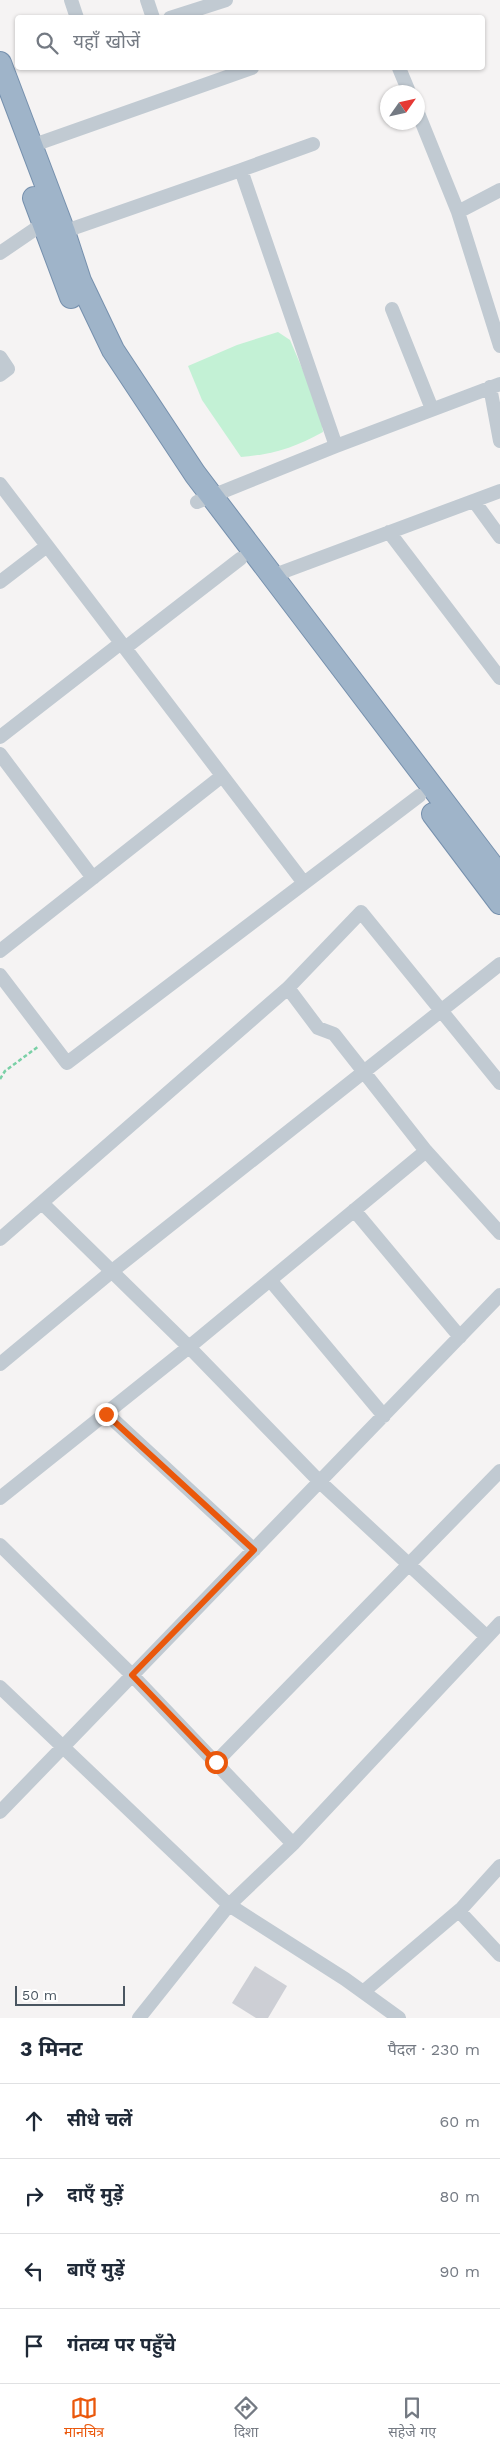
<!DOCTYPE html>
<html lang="hi">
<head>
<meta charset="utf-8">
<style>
	:root { --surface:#fff; --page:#f2f2f3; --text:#1f2937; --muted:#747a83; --line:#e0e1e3; --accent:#ea580c }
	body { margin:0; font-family:"Work Sans","Noto Sans Devanagari",sans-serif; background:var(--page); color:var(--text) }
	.compass { position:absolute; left:380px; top:85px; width:45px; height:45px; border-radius:50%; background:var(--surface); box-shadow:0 1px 4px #0004; rotate:56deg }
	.scale { position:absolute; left:15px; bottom:12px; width:110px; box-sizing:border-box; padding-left:5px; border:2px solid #4a5661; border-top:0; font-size:14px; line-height:18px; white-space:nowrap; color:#4a5661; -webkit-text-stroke:4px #fff; paint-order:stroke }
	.stop { position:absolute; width:15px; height:15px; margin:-11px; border:4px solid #ea580c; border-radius:50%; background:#fff }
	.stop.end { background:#ea580c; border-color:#fff; box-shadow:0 1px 5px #0008 }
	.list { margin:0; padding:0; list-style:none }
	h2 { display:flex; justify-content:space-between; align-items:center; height:65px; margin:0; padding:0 20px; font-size:21px }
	h2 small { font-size:16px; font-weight:400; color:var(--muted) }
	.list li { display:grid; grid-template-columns:32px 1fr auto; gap:15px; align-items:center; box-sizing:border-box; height:75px; padding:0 20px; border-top:1px solid var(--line) }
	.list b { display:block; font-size:19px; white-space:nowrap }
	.list em { font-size:16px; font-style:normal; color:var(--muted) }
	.icon { flex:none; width:28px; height:28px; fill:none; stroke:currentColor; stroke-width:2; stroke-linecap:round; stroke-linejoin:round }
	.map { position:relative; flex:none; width:500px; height:2018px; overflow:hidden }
	.search { position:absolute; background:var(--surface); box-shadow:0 1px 4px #0004; left:15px; right:15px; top:15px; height:55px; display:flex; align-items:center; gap:12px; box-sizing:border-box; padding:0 18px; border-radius:5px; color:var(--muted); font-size:19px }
	.sheet { height:365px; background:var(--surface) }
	nav { display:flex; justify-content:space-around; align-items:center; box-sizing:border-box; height:70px; border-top:1px solid var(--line); background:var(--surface); font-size:14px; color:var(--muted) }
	nav a { display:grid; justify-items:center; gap:2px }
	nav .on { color:var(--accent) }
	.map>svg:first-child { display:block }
	.green { fill:#c3f1d5 }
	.building { fill:#cdcfd5 }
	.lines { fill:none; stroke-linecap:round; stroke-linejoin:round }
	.trunk-casing { stroke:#7690ad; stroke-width:24 }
	.path { stroke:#7ad0a6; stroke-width:2.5; stroke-dasharray:4 2.5; stroke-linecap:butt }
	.minor { stroke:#c1cad2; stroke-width:14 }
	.trunk { stroke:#9fb4c9; stroke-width:22 }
	.route { stroke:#ea580c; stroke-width:6 }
</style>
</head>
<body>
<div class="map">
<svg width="500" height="2018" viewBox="0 0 500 2018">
	<rect width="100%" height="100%" fill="#f5f3f3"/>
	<!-- green -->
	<path class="green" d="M 278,332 L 290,340 L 320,410 L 323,432 C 294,448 274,454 241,457 L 202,400 L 188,366 L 237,345 Z"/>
	<!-- building -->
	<path class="building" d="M 255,1966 L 287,1986 L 268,2018 L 256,2018 L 232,2003 Z"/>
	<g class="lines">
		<!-- trunk casing -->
		<g class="trunk-casing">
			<path id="trunk" d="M 0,63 L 64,232 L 80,281 L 113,350 L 195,474 L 500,876
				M 34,198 L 71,297
				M 433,814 L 500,903"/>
		</g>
		<!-- path -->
		<path class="path" d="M 0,1079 L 5,1071 L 39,1046"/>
		<!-- minor -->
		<path class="minor" d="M 71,0 L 77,18
			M 147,0 L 153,18
			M 170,18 L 226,0
			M 399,68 L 409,92
			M 418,113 L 458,212
			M 313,144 L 241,170 L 336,446
			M 31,146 L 252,68
			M 500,190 L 458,212 L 500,346
			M 57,234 L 241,170
			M 0,253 L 44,223
			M 392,309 L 432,409
			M 0,357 L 8,369 L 0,375
			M 490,387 L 500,441
			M 0,484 L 304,883
			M 474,501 L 500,537
			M 197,502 L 336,446 L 500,384
			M 389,532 L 500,678
			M 272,576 L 500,491
			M 0,582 L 47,546
			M 125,648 L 240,559
			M 0,737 L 121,643
			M 0,754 L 93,878
			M 0,951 L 222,776
			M 0,975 L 67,1063 L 419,796
			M 288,988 L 318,1028 L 334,1034 L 426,1151 L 500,1233
			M 42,1203 L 189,1347 L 320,1482 L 487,1637
			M 354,1210 L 460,1337
			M 0,1239 L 288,988 L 361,912 L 500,1083
			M 270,1280 L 384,1416
			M 0,1364 L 111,1272 L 500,964
			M 106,1413 L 254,1550
			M 0,1498 L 189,1347 L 426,1151
			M 0,1545 L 132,1675 L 293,1844
			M 0,1687 L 229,1905 L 345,1979 L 399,2018
			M 216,1762 L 500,1471
			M 0,1812 L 500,1295
			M 459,1911 L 500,1955
			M 363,1992 L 462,1908 L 500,1866
			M 139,2018 L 229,1905 L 293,1844 L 500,1623"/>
		<!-- trunk -->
		<use href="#trunk" class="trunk"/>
	</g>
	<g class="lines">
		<!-- route -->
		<path class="route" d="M 106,1414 L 254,1550 L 132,1675 L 216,1762"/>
	</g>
</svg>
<svg class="compass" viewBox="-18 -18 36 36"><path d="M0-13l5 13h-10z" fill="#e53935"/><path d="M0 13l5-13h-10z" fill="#747a83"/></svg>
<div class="scale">50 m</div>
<div class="stop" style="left:216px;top:1762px"></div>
<div class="stop end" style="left:106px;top:1414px"></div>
<div class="search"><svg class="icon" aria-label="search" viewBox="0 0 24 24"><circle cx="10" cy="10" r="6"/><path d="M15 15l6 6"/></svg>यहाँ खोजें</div>
</div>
<section class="sheet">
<h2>3 मिनट<small>पैदल · 230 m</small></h2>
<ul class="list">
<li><svg class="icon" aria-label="ahead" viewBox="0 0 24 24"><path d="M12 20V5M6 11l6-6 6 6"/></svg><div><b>सीधे चलें</b></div><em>60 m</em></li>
<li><svg class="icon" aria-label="right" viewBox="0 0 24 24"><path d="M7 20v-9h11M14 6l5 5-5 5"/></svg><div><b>दाएँ मुड़ें</b></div><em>80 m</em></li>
<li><svg class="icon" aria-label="left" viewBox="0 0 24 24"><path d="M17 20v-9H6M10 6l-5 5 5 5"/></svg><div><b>बाएँ मुड़ें</b></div><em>90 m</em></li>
<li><svg class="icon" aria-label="arrive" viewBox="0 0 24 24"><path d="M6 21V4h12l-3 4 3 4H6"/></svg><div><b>गंतव्य पर पहुँचे</b></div></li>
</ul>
</section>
<nav>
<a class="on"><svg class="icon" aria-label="map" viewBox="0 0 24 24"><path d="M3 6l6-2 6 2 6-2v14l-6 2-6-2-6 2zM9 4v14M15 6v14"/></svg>मानचित्र</a>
<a><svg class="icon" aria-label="directions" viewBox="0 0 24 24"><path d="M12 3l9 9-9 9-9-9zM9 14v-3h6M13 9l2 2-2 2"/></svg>दिशा</a>
<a><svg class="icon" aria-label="saved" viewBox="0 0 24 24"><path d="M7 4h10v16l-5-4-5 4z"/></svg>सहेजे गए</a>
</nav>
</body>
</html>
